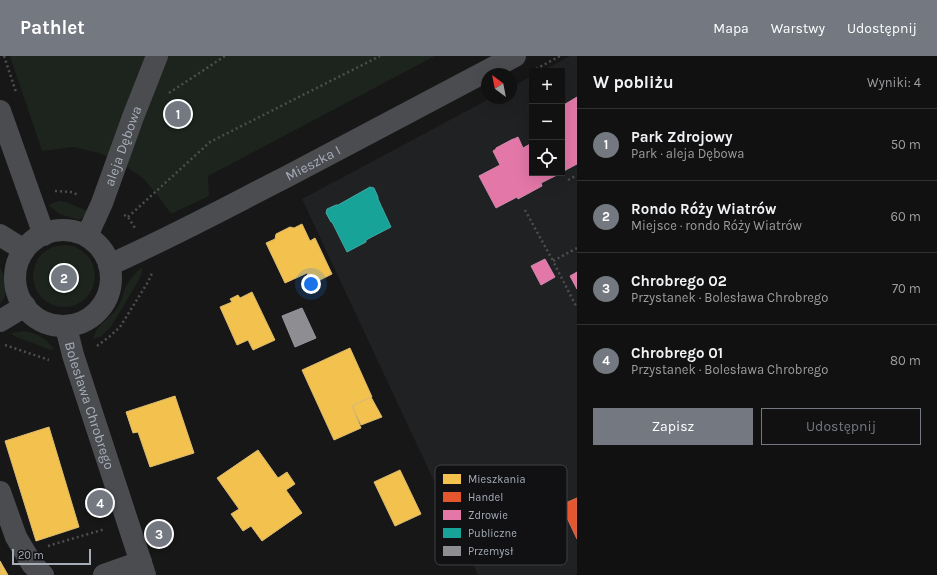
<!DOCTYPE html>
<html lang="pl">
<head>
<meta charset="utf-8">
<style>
	:root { --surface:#111; --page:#1a1a1a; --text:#f1f3f6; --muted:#9c9d9f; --line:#303131; --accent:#747880 }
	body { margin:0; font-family:Karla,sans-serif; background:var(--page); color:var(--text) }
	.controls { position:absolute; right:12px; top:12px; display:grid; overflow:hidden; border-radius:0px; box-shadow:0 4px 16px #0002 }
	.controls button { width:36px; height:36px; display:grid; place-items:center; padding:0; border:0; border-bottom:1px solid var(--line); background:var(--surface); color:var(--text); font:20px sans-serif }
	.compass { position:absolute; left:481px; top:12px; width:36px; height:36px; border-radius:50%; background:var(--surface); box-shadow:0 4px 16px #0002; rotate:328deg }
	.scale { position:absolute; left:12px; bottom:10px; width:79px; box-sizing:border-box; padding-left:4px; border:2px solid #a6adb9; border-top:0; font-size:11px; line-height:14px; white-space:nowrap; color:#a6adb9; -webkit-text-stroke:3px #111113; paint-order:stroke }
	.you { position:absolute; left:311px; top:228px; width:14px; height:14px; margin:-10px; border:3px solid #fff; border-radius:50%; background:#1a73e8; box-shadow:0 0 0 6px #1a73e833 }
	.badge { display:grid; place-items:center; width:26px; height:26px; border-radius:50%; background:var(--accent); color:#fff; font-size:13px; font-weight:700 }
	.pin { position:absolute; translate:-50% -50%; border:2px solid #fff; box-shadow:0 1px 4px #0006 }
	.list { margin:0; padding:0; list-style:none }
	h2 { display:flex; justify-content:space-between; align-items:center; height:52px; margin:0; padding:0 16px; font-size:17px }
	h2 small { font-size:13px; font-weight:400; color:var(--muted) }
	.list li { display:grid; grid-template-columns:26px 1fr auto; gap:12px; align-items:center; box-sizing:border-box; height:72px; padding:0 16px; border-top:1px solid var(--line) }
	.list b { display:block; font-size:15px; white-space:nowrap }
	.list p { margin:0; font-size:13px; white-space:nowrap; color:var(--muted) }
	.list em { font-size:13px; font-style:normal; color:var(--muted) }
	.actions { display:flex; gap:8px; padding:12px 16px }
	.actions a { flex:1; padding:9px 0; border:1px solid var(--accent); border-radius:0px; text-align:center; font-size:14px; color:var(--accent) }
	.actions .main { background:var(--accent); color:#fff }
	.icon { flex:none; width:22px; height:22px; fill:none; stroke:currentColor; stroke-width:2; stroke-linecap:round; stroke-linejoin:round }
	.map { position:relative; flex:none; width:577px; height:519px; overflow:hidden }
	header { display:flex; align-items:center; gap:24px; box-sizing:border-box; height:56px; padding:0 20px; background:var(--accent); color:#fff }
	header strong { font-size:19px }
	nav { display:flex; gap:22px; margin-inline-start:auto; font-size:14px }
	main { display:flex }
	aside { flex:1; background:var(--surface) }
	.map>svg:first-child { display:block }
	.built { fill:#202123 }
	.green { fill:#1c241d }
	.homes { fill:#f2c14e; stroke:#dbbb6e }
	.shops { fill:#e4572e; stroke:#d17158 }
	.health { fill:#e377a8; stroke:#d187ad }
	.public { fill:#17a398; stroke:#42a6a2 }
	.industry { fill:#8d8d92; stroke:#94979e }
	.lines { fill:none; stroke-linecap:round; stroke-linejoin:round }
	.path { stroke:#4c4e51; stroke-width:2.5; stroke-dasharray:2 3; stroke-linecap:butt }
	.minor { stroke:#4a4c50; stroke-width:22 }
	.labels { text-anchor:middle; stroke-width:4; stroke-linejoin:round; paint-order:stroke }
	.street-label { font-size:14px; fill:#a6adb9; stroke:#111113 }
	.key { fill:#111113; stroke:#3e4045; stroke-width:1 }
	.key-label { font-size:11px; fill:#a6adb9 }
</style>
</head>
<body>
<header>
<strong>Pathlet</strong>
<nav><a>Mapa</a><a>Warstwy</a><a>Udostępnij</a></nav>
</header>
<main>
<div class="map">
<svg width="577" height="519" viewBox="0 0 577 519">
	<rect width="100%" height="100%" fill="#171717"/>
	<!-- built -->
	<path class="built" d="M 570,0 L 577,0 L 577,519 L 478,519 L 302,143 L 491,42 L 511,42 L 511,31 L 532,20 L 532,117 L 562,117 L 562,15 L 542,15 Z"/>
	<!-- green -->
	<path class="green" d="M 10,0 L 435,0 L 208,120 L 209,140 L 171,158 L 161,144 L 144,123 L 118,105 L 99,97 L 73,91 L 42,95 Z
		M 59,145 L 66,146 L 90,156 L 79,164 L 60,158 L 48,149 Z
		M33 220a31 31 0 1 1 62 0a31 31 0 1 1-62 0Z
		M 0,211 C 6,223 10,237 0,248 Z
		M 142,211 L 142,216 L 140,222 L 111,271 L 100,281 L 93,283 C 98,266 109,264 118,251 C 122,244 123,237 126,230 C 130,223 136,216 142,211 Z
		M 24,275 C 37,277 46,282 54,293 L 51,294 L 16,281 L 11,277 Z"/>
	<!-- homes -->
	<path class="homes" d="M 302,168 L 310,185 L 315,182 L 332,218 L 312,228 L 307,217 L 285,227 L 266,187 L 275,183 L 276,178 L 290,171 L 294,172 Z
		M 252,236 L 275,284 L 253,294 L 248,284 L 237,289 L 220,251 L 232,246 L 230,243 L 238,239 L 240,242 Z
		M 350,292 L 372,341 L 352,350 L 361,372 L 334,384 L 302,314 Z
		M 175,340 L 194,397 L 150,411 L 138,376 L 133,377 L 126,356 Z
		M 371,341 L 382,361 L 361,369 L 352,350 Z
		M 49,371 L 79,471 L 36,485 L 5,385 Z
		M 258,394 L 278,422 L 287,416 L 295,428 L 286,434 L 302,457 L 262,485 L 251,470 L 243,475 L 231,458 L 239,453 L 217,422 Z
		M 400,414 L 421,458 L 395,470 L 374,426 Z
		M 0,505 L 8,519 L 0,519 Z"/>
	<!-- shops -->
	<path class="shops" d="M 577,442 L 577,483 L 561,449 Z"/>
	<!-- health -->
	<path class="health" d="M 577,41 L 577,108 L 562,116 L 562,72 L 564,71 L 562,67 L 562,50 Z
		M 518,81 L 523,92 L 532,87 L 532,117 L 561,117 L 541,127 L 542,130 L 518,143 L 517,141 L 496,152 L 479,120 L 500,109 L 493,95 L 496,93 L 496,92 L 513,83 L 514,83 Z
		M 545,203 L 555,221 L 541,229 L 531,210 Z
		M 577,216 L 577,233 L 570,220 Z"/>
	<!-- public -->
	<path class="public" d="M 370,131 L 374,132 L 378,141 L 378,143 L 391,171 L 366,184 L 366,186 L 347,196 L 332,166 L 331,166 L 326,157 L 327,153 L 336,149 L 338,149 Z"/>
	<!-- industry -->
	<path class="industry" d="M 302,252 L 316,282 L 295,291 L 282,260 Z"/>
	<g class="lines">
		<!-- path -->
		<path class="path" d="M 4,0 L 16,36
			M 536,13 L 560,0
			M 169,37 L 225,0
			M 568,124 L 577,119
			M 55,135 L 71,136 L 79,139
			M 525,154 L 553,205
			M 124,159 L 128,161 L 135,172
			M 128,161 L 210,86 L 380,0
			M 577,192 L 553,205 L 577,252
			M 5,289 L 49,304
			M 97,290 L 109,281 L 120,271 L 148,226 L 152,217
			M 48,490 L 105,473"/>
		<!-- minor -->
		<g class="minor">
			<path d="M 0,55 L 44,179"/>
			<circle cx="63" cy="222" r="48"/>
			<path d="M 0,179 L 24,194"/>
			<path id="s1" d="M 87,180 L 102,147 L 133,61 L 157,0"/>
			<path id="s2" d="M 109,209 C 170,182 229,150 288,120 C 364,80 439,40 515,0"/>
			<path d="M 0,265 L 25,250"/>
			<path id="s3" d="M 66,271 L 73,299 L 145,519"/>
			<path d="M 0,436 L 16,481 L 32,508 L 43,519"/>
			<path d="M 104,519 L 141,506"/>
		</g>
	</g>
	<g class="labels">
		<!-- street labels -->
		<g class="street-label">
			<text dy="5" stroke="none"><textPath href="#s1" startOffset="97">aleja Dębowa</textPath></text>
			<text dy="5" stroke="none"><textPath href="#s2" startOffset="228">Mieszka I</textPath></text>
			<text dy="5" stroke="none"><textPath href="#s3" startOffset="82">Bolesława Chrobrego</textPath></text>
		</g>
	</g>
	<!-- legend -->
	<rect x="435" y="409" width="132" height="100" rx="6" class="key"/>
	<rect x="443" y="418" width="18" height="10" fill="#f2c14e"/>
	<rect x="443" y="436" width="18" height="10" fill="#e4572e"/>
	<rect x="443" y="454" width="18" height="10" fill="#e377a8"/>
	<rect x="443" y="472" width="18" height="10" fill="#17a398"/>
	<rect x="443" y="490" width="18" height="10" fill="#8d8d92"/>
	<g class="key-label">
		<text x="468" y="427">Mieszkania</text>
		<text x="468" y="445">Handel</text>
		<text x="468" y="463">Zdrowie</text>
		<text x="468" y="481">Publiczne</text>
		<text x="468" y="499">Przemysł</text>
	</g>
</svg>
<div class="controls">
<button>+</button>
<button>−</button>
<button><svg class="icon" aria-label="locate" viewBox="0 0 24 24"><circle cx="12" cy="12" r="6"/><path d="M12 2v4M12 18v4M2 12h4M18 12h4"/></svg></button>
</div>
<svg class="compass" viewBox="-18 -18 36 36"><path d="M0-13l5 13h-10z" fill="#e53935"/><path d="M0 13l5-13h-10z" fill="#9c9d9f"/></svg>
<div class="scale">20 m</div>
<div class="you"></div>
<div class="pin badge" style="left:178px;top:58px">1</div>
<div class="pin badge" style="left:64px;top:222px">2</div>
<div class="pin badge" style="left:159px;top:478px">3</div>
<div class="pin badge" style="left:100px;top:447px">4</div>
</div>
<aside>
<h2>W pobliżu<small>Wyniki: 4</small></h2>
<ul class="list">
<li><span class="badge">1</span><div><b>Park Zdrojowy</b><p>Park · aleja Dębowa</p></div><em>50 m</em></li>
<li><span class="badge">2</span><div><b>Rondo Róży Wiatrów</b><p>Miejsce · rondo Róży Wiatrów</p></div><em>60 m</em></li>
<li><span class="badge">3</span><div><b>Chrobrego 02</b><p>Przystanek · Bolesława Chrobrego</p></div><em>70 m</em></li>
<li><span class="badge">4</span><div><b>Chrobrego 01</b><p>Przystanek · Bolesława Chrobrego</p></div><em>80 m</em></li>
</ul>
<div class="actions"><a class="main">Zapisz</a><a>Udostępnij</a></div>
</aside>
</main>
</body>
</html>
